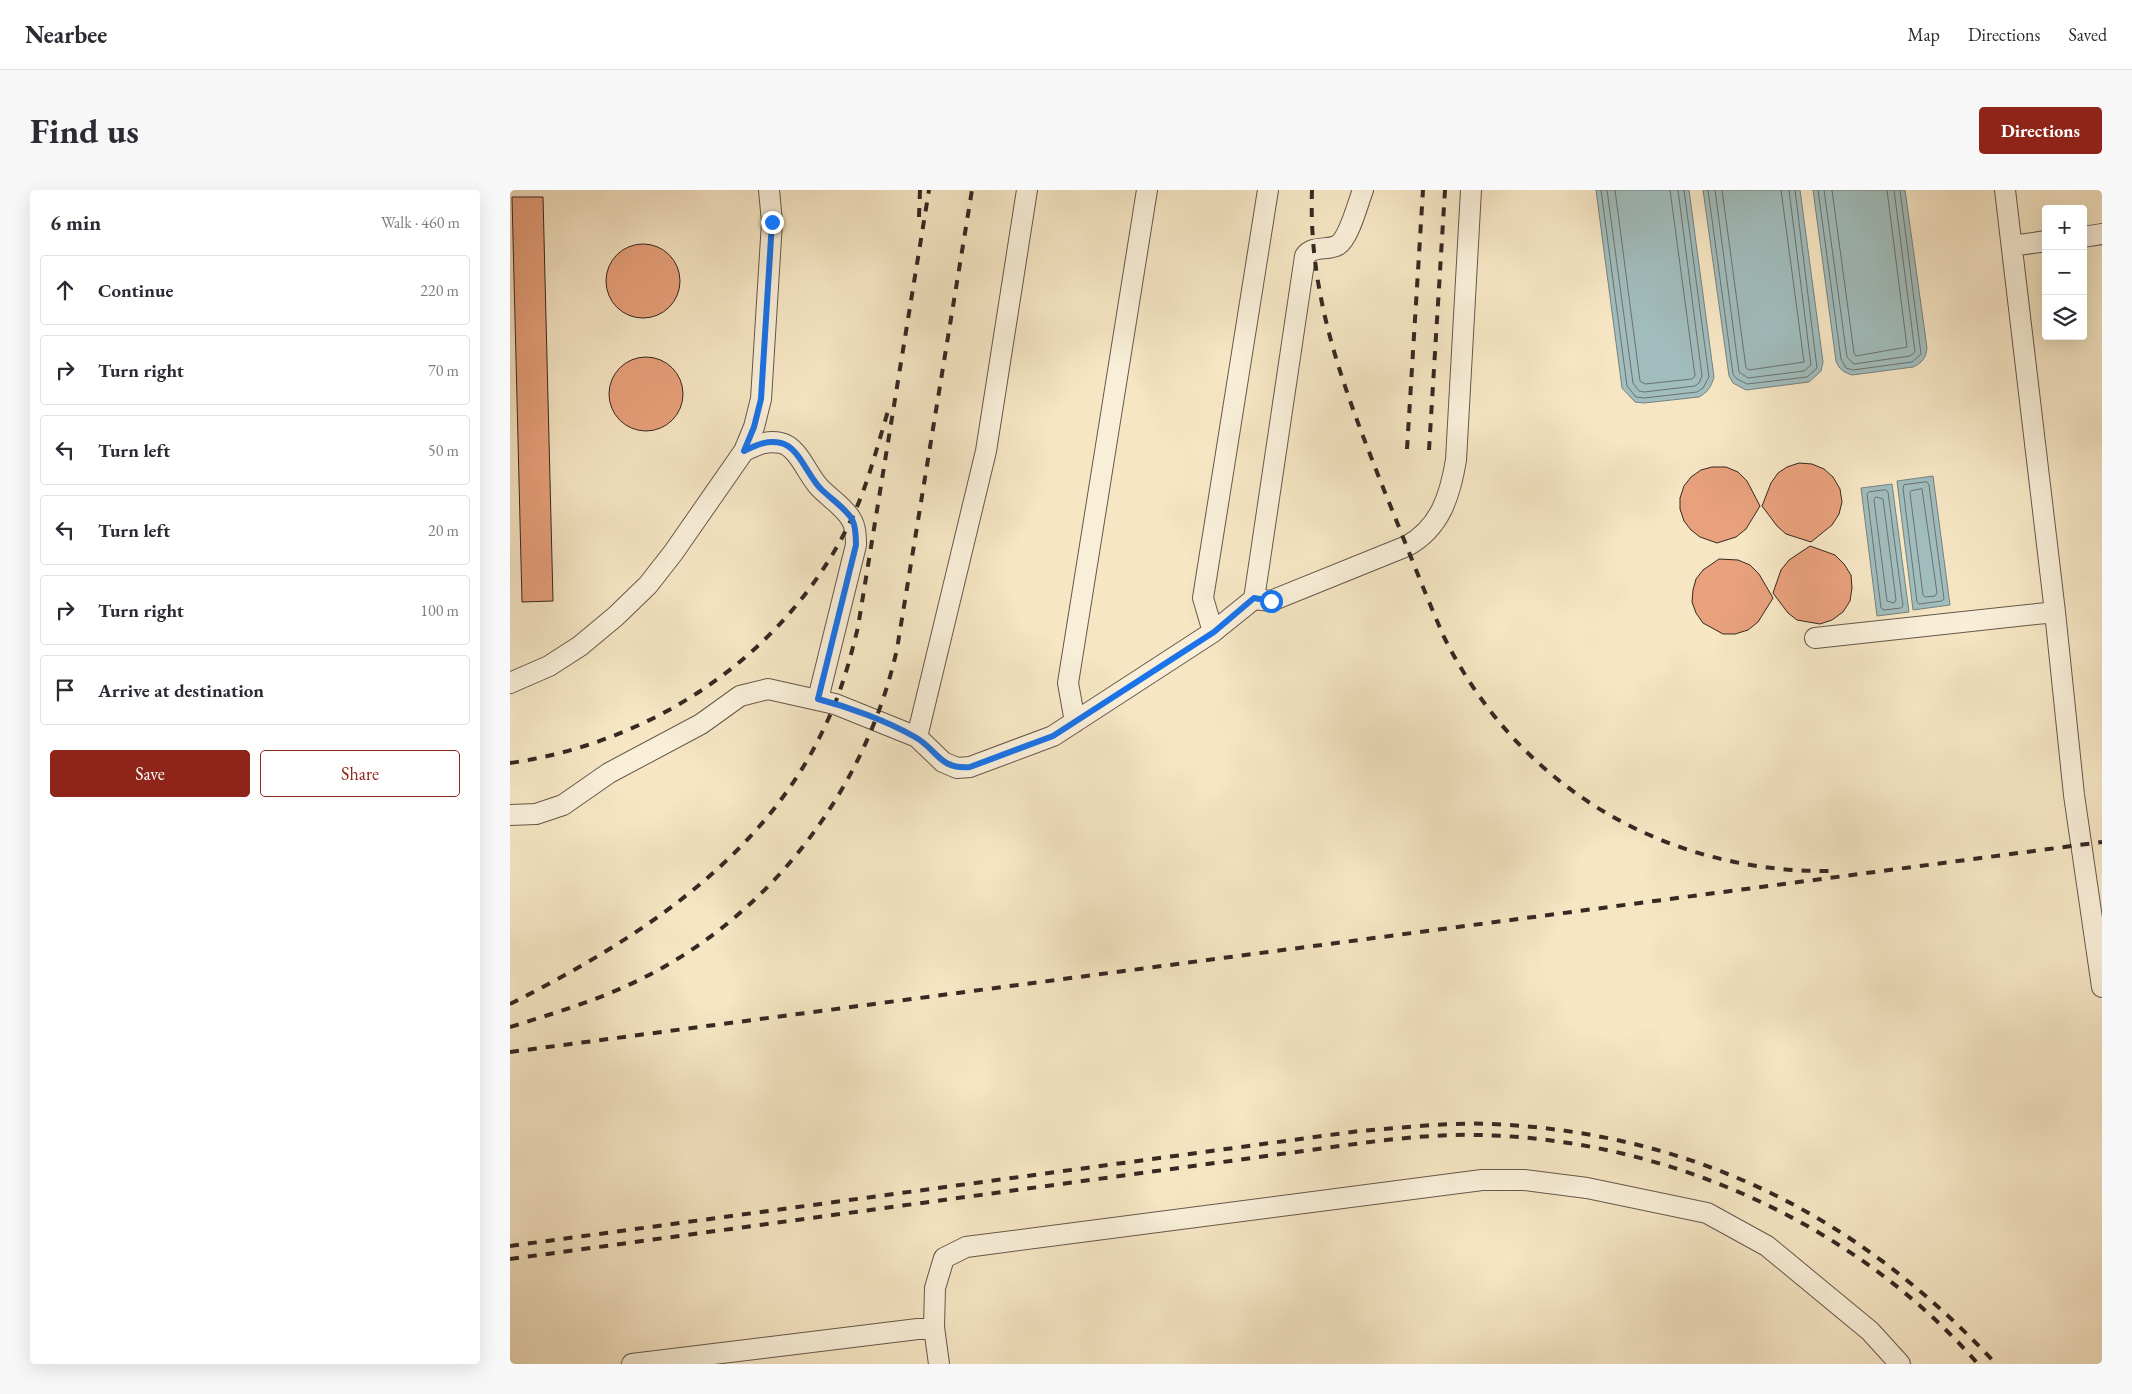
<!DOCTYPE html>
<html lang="en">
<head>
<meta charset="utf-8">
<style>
	:root { --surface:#fff; --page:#f7f7f7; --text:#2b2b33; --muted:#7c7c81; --line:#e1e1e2; --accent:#8f2418 }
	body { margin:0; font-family:"EB Garamond",serif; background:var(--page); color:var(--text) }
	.controls { position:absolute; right:15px; top:15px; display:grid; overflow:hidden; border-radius:5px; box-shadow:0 5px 20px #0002 }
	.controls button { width:45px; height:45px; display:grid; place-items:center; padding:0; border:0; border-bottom:1px solid var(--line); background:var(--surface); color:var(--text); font:25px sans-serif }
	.stop { position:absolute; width:15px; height:15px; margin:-11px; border:4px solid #1a73e8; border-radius:50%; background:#fff }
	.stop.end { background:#1a73e8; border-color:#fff; box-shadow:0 1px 5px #0008 }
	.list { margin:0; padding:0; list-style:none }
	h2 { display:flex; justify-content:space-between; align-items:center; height:65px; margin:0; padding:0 20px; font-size:21px }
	h2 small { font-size:16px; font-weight:400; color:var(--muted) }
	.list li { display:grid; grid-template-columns:32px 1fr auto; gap:15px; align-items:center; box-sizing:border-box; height:70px; margin:0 10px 10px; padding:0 10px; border:1px solid var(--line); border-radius:5px }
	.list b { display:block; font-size:19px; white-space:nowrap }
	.list em { font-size:16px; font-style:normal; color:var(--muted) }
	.actions { display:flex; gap:10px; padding:15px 20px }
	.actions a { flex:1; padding:11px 0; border:1px solid var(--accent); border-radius:5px; text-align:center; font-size:18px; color:var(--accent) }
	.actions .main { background:var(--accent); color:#fff }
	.icon { flex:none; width:28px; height:28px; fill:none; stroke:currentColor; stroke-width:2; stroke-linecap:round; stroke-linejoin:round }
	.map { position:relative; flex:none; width:1592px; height:1174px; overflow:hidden; border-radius:5px }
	header { display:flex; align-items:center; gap:30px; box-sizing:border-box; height:70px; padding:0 25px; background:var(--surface); border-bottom:1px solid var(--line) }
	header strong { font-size:24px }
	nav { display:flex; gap:28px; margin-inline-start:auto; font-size:18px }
	.intro { display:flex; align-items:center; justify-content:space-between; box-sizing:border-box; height:120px; padding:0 30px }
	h1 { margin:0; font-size:35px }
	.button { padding:12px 22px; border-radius:5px; background:var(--accent); color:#fff; font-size:18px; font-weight:700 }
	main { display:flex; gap:30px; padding:0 30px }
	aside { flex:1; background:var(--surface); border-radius:5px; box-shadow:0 5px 20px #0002 }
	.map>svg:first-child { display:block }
	.water { fill:#a1bdbd; stroke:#76817f }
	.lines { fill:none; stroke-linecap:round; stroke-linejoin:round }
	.shore { stroke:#6c7270; stroke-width:1 }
	.building { fill:#e8a17c; stroke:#362822 }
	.minor-casing { stroke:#66584a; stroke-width:22 }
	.minor { stroke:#f9efd9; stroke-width:20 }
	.rail { stroke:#362822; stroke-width:4; stroke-dasharray:9 9; stroke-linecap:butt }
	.route { stroke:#1a73e8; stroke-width:6 }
</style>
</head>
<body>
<header>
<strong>Nearbee</strong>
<nav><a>Map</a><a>Directions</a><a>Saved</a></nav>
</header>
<div class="intro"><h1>Find us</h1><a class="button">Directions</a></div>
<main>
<aside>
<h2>6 min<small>Walk · 460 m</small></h2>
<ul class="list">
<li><svg class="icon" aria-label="ahead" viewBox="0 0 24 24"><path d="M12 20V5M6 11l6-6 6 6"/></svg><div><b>Continue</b></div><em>220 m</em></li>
<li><svg class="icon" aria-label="right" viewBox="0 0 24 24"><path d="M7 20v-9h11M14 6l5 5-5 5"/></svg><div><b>Turn right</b></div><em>70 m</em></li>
<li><svg class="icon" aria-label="left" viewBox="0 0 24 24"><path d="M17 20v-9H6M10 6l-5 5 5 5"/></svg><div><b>Turn left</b></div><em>50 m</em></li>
<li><svg class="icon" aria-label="left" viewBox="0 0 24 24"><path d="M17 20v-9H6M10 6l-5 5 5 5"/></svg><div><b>Turn left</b></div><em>20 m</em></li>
<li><svg class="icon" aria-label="right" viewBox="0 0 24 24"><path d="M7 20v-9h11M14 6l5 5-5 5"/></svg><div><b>Turn right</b></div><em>100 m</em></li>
<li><svg class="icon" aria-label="arrive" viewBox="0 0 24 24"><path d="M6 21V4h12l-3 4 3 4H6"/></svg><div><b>Arrive at destination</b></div></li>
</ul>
<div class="actions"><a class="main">Save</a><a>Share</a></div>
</aside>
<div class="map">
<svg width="1592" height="1174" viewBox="0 0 1592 1174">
	<rect width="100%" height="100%" fill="#f6e6c4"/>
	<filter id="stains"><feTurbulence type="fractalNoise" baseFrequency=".004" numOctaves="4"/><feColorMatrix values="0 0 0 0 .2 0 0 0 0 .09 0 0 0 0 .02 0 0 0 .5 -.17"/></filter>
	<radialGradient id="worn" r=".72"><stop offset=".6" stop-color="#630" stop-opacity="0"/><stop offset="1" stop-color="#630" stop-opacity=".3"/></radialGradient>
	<!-- water -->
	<path class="water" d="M 1086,0 L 1179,0 L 1204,187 C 1201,197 1198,202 1189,207 L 1134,213 L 1125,212 L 1112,198 Z
		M 1193,0 L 1290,0 L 1313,172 L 1311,181 L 1299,192 L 1236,200 L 1223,193 L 1219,186 Z
		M 1303,0 L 1395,0 L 1417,158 C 1416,168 1412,173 1403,177 L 1342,185 C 1333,182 1329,179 1326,171 Z
		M 1423,286 L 1440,415 L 1403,420 L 1387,291 Z
		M 1382,294 L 1399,422 L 1367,426 L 1351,298 Z"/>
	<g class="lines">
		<!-- shore -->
		<path class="shore" d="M 1091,0 L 1117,196 L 1126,207 L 1134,208 L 1187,202 L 1193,198 L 1199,187 L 1174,0
			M 1097,0 L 1123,193 L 1129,201 L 1134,202 L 1185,196 L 1189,193 L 1192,186 L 1168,0
			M 1105,0 L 1130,191 L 1135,194 L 1182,189 L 1185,186 L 1160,0
			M 1198,0 L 1223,184 L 1227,189 L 1237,194 L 1297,187 L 1307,178 L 1285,0
			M 1205,0 L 1229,182 L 1238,188 L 1294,181 L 1301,175 L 1279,0
			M 1212,0 L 1236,178 L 1239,180 L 1294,172 L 1271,0
			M 1308,0 L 1331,169 L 1336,178 L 1343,180 L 1402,172 L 1411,164 L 1390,0
			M 1314,0 L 1337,167 L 1344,174 L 1400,166 L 1405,162 L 1384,0
			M 1322,0 L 1344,163 L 1346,166 L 1397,157 L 1377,0
			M 1417,292 L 1419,295 L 1434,409 L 1432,411 L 1409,414 L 1407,412 L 1393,298 L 1394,295 Z
			M 1412,299 L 1427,403 L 1425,406 L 1415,407 L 1413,405 L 1400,303 L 1401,301 Z
			M 1376,300 L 1378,302 L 1393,416 L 1391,418 L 1374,420 L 1371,418 L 1357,304 L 1359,302 Z
			M 1366,307 L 1373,309 L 1386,410 L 1384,413 L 1377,411 L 1364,310 Z"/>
	</g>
	<!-- building -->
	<path class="building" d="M 2,7 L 33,7 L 43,411 L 12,412 Z
		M96 91a37 37 0 1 1 74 0a37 37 0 1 1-74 0Z
		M99 204a37 37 0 1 1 74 0a37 37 0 1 1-74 0Z
		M 1289,273 L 1302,274 L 1314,279 L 1323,287 L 1330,299 L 1332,312 L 1329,324 L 1322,335 L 1301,352 L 1276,344 L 1267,336 L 1252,316 L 1261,293 L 1268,283 L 1277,277 Z
		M 1202,277 L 1216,277 L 1228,282 L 1237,291 L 1250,316 L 1236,339 L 1226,347 L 1207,353 L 1190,347 L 1181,340 L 1174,331 L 1170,319 L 1170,308 L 1174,296 L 1181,287 L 1191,280 Z
		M 1300,356 L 1325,365 L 1334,374 L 1341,385 L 1342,398 L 1340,411 L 1333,422 L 1322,430 L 1310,434 L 1287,430 L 1278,423 L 1263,403 L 1271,380 L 1279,370 Z
		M 1209,369 L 1228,370 L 1240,375 L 1249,384 L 1263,408 L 1248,432 L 1238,440 L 1225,444 L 1213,444 L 1193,433 L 1186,423 L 1182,412 L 1183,400 L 1186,389 L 1193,380 Z"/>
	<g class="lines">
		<!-- minor casing -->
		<g class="minor-casing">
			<path id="minor" d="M 1495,0 L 1545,422 L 1564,605 L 1592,797
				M 1573,47 L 1592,44
				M 1502,56 L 1536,51
				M 234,261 C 246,255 257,250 271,253 C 289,257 298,287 311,299 C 321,309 334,317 341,329 C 346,337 346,347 346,355 L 308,509
				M 744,409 L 761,411 L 897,356 C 930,338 940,306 946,270 L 961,0
				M 703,442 L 693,408 L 758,0
				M 1305,448 L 1545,422
				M 0,493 L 39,476 L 70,456 L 106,426 L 138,395 L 163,363 L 234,261 L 244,237 L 251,209 L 262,32 L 259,0
				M 565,532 L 558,493 L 637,0
				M 407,547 L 476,261 L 517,0
				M 0,625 L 26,624 L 53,615 L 99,583 L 191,534 L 230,506 L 258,499 L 325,514 L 407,547 L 433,572 L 447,578 L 460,577 L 543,546 L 703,442 L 744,409 L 795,66 C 802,55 818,61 828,55 C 839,48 848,13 853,0
				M 122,1174 L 424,1137
				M 429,1174 L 424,1137 L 425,1098 L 434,1068 L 456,1057 L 972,990 L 1014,990 L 1077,998 L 1197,1023 L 1257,1056 L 1360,1141 L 1390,1174"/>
		</g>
		<!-- minor -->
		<use href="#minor" class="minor"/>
		<!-- rail -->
		<path class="rail" d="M 802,0 C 798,109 835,201 874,300 C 894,349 913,399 934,447 C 1009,598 1156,684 1324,681
			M 409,27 L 410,0
			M 897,259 L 913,0
			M 919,260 L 935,0
			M 0,573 C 146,552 278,463 342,328 C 358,294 367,257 378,221
			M 0,814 C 127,750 255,668 316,534 C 331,503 340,470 348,437 L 419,0
			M 0,837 C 45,823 89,810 131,789 C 261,725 356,599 387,459 L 462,0
			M 0,862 L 1592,652
			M 0,1056 L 849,941 C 892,938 937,932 981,934 C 1184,943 1349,1026 1486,1174
			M 0,1069 L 852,953 C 891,948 930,944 969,945 C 1156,949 1345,1033 1468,1174"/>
	</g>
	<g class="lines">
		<!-- route -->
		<path class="route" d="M 262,32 L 251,209 L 244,237 L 234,261 C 246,255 257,250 271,253 C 289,257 298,287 311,299 C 321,309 334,317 342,329 C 346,337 346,347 346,355 L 308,509 C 339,517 377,531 405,547 C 427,559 429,580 460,577 L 543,546 L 704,442 L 744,408 L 761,411"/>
	</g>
	<rect width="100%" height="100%" filter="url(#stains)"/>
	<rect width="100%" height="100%" fill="url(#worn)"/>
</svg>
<div class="controls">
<button>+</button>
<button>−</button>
<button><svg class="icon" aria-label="layers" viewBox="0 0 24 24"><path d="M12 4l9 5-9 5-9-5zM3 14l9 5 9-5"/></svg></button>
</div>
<div class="stop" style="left:761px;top:411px"></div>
<div class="stop end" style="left:262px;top:32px"></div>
</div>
</main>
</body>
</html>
